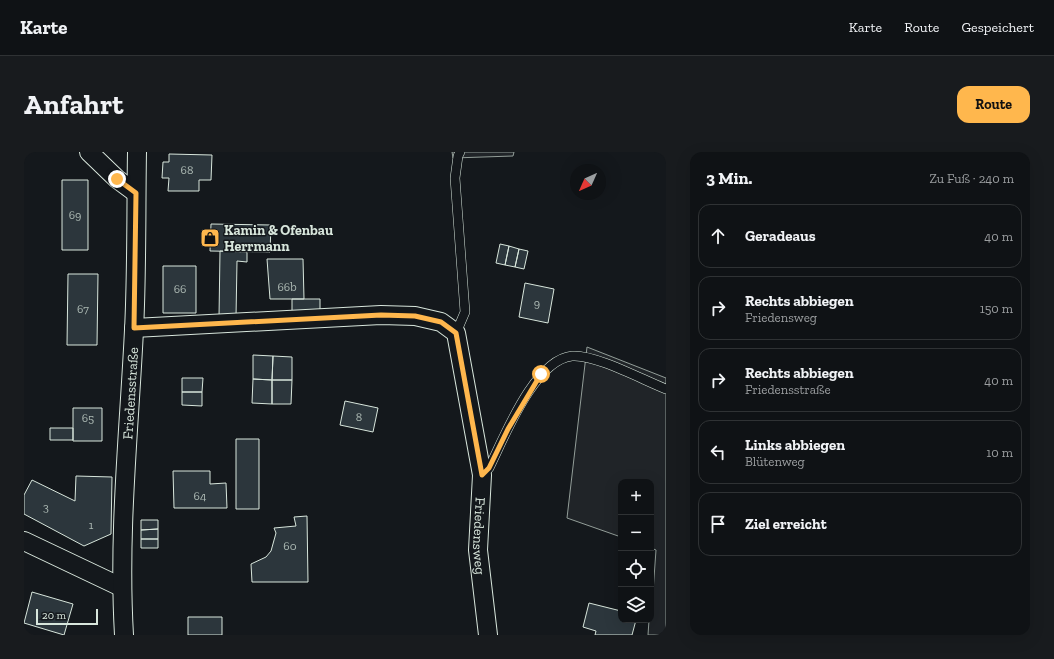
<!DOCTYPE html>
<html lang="de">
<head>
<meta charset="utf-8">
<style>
	:root { --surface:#0f1215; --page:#181b1e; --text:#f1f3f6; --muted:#9b9ea0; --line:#2f3234; --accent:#ffb74d }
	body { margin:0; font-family:"Zilla Slab",serif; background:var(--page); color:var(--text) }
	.controls { position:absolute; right:12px; bottom:12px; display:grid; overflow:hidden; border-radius:8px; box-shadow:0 4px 16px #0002 }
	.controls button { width:36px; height:36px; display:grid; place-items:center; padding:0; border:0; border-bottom:1px solid var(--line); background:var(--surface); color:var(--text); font:20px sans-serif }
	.compass { position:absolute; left:546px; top:12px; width:36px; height:36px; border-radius:50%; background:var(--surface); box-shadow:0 4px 16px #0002; rotate:225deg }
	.scale { position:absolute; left:12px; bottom:10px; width:62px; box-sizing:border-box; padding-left:4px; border:2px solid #d8e6dc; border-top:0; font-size:11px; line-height:14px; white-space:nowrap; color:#d8e6dc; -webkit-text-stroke:3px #14181c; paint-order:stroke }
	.stop { position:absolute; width:12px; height:12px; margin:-9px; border:3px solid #ffb74d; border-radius:50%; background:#fff }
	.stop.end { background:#ffb74d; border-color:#fff; box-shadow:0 1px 4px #0008 }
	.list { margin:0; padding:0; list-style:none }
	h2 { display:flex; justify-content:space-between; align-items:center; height:52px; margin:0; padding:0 16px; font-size:17px }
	h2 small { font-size:13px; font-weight:400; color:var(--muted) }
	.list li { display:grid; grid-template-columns:26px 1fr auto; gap:12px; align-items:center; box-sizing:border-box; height:64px; margin:0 8px 8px; padding:0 8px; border:1px solid var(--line); border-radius:12px }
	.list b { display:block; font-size:15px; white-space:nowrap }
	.list p { margin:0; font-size:13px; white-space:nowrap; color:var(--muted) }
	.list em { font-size:13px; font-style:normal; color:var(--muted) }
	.icon { flex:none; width:22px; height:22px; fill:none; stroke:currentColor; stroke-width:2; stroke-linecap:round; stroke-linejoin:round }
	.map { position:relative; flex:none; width:642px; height:483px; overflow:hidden; border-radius:12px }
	header { display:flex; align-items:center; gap:24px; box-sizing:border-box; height:56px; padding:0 20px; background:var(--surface); border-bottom:1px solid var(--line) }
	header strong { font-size:19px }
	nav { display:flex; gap:22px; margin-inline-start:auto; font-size:14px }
	.intro { display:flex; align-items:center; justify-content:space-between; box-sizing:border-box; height:96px; padding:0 24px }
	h1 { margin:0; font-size:28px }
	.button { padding:10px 18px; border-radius:12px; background:var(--accent); color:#111; font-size:14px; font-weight:700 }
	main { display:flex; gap:24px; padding:0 24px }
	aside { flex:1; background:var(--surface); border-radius:12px; box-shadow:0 4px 16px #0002 }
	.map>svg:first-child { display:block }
	.green { fill:#202428; stroke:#939e99 }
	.building { fill:#2c363c; stroke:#d8e6dc }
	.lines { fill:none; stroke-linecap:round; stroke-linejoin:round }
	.service-casing { stroke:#d8e6dc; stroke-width:10 }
	.minor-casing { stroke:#d8e6dc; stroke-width:20 }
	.service { stroke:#14181c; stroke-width:9 }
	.minor { stroke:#14181c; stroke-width:18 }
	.route { stroke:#ffb74d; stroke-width:5 }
	.labels { text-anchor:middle; stroke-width:3; stroke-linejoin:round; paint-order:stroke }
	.number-label { font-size:12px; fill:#adbab4 }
	.poi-label { font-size:14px; font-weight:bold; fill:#d8e6dc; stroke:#14181c; text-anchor:start }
	.street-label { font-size:14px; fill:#d8e6dc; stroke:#14181c }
</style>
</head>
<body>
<header>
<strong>Karte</strong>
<nav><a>Karte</a><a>Route</a><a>Gespeichert</a></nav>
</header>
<div class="intro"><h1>Anfahrt</h1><a class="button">Route</a></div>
<main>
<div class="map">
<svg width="642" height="483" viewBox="0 0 642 483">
	<rect width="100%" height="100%" fill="#14181c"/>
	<!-- green -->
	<path class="green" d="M 428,0 L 490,0 L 489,4 L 429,6 Z
		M 563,195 L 642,226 L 642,483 L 624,483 L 625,468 L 627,468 L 632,398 L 627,396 L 627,330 L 597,330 L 597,385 L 543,366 Z"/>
	<!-- building -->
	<path class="building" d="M 145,2 L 188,3 L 187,28 L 175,28 L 175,39 L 144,39 L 145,26 L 138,26 L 139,10 L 145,10 Z
		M 38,28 L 64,28 L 64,98 L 38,98 Z
		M 187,72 L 247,73 L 246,100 L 186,99 Z
		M 476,92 L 485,94 L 481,113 L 472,111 Z
		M 485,94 L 495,97 L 491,115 L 481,113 Z
		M 495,97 L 504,99 L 500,117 L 491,115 Z
		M 196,99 L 223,100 L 223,110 L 213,109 L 212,165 L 195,165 Z
		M 243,107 L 279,107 L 280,147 L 246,147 Z
		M 139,114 L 172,114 L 172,161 L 139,161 Z
		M 44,122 L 74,122 L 73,193 L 43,193 Z
		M 501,131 L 530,137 L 524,171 L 495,165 Z
		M 268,147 L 296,147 L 296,164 L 268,164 Z
		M 229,203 L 249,204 L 248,228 L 229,227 Z
		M 249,204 L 268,205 L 268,228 L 248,228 Z
		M 158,226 L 179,226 L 178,240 L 158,240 Z
		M 229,227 L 248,228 L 248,252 L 228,251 Z
		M 248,228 L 268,228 L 267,252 L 248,252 Z
		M 158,240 L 178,240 L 178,254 L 158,253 Z
		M 321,249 L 354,256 L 349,280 L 316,273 Z
		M 49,256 L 78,256 L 78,289 L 49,289 Z
		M 26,276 L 49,276 L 49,288 L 26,288 Z
		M 212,287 L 235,287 L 235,357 L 212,357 Z
		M 149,319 L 186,319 L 186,332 L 202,331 L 203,356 L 150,356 Z
		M 52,324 L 88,325 L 87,382 L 60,394 L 0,362 L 0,343 L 8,328 L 51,349 Z
		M 283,364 L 284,430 L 228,430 L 227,412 L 242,405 L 247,399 L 252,381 L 250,376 L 272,374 L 270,365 Z
		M 117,368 L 134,368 L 134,377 L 117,378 Z
		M 134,377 L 134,387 L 117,387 L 117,378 Z
		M 117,387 L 134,387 L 134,396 L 117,396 Z
		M 8,440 L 49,452 L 40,483 L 0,471 Z
		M 565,451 L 597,459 L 597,468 L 612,468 L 608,483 L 571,483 L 572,479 L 559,475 Z
		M 164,465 L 198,465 L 198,483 L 164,483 Z"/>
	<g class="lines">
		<!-- service casing -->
		<g class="service-casing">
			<path id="service" d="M 432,181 L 441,160 L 431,26 L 434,4 L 436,0
				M 458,323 L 465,316 C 480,286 510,208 548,204 C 571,202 619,228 642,237"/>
		</g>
		<!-- minor casing -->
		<g class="minor-casing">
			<g id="minor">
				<path d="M 65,0 L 93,27 L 112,41"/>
				<path id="s1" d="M 110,176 L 357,163 L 391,164 L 417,170 L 432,181 L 458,323 L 454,398 L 464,483"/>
				<path d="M 0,389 L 97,435"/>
				<path id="s2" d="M 100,483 C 94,381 105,280 110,178 C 113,119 112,59 113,0"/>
			</g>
		</g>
		<!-- service -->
		<use href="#service" class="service"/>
		<!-- minor -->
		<use href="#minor" class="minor"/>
	</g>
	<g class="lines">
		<!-- route -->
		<path class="route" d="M 93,27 L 112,41 L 110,176 L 357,163 L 391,164 L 417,170 L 432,181 L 458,323 L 465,316 L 484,277 L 517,222"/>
	</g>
	<!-- icons -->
	<defs>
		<g id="shop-square" transform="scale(1)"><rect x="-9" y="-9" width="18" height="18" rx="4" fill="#ffb74d" stroke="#14181c"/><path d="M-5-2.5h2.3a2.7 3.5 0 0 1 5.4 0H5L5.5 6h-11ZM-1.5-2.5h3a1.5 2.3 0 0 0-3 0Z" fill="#111"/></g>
	</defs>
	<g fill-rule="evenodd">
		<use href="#shop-square" x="186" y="86"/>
	</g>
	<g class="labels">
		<!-- number labels -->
		<g class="number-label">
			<text x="163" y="22">68</text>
			<text x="51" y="67">69</text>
			<text x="263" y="139">66b</text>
			<text x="156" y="141">66</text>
			<text x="513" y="155">9</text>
			<text x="59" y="161">67</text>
			<text x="335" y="269">8</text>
			<text x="64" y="270">65</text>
			<text x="176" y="348">64</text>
			<text x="22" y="359">3</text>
			<text x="67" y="377">1</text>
			<text x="266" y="398">60</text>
		</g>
		<!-- poi labels -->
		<g class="poi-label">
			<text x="200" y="83">Kamin &amp; Ofenbau<tspan x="200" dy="16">Herrmann</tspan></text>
		</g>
		<!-- street labels -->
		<g class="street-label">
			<text dy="5" stroke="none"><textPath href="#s2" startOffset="242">Friedensstraße</textPath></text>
			<text dy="5" stroke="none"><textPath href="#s1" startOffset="532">Friedensweg</textPath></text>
		</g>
	</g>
</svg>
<div class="controls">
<button>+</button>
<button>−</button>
<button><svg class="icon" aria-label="locate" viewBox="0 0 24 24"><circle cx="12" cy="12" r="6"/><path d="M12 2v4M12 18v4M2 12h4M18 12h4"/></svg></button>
<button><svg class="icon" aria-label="layers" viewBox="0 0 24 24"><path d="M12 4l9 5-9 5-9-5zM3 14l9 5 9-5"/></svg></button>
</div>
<svg class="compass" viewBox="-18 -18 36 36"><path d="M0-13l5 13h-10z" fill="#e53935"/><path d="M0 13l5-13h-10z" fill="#9b9ea0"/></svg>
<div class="scale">20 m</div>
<div class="stop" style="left:517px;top:222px"></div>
<div class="stop end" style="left:93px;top:27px"></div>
</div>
<aside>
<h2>3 Min.<small>Zu Fuß · 240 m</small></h2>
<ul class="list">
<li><svg class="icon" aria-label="ahead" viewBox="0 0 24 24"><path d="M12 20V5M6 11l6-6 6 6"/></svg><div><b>Geradeaus</b></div><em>40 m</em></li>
<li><svg class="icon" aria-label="right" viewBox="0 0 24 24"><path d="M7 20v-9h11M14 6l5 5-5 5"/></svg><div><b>Rechts abbiegen</b><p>Friedensweg</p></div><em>150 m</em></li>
<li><svg class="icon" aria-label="right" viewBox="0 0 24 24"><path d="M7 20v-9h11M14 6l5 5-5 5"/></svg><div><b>Rechts abbiegen</b><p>Friedensstraße</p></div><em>40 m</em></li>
<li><svg class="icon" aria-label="left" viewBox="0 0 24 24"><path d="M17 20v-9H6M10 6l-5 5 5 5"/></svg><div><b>Links abbiegen</b><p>Blütenweg</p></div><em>10 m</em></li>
<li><svg class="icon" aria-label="arrive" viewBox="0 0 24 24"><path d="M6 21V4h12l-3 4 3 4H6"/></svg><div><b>Ziel erreicht</b></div></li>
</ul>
</aside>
</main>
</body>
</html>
